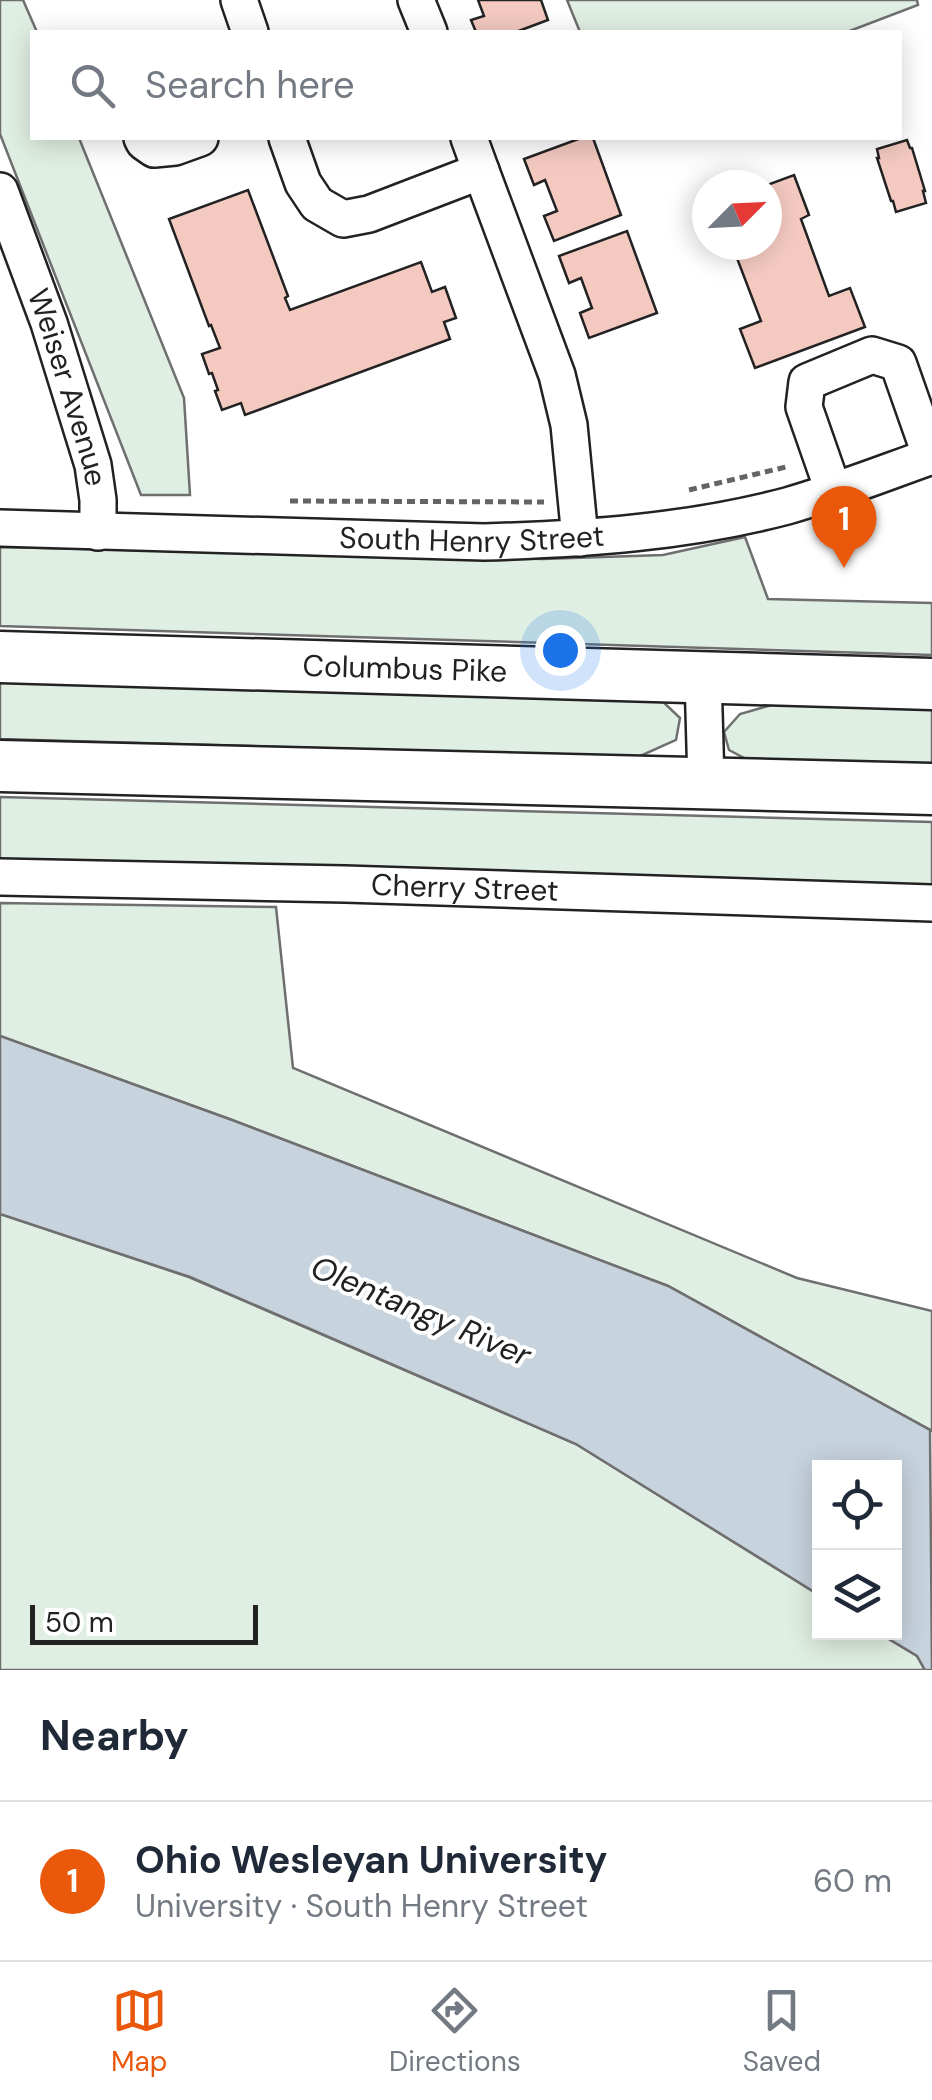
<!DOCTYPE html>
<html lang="en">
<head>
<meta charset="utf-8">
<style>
	:root { --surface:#fff; --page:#f6f6f7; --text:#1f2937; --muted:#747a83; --line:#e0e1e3; --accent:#ea580c }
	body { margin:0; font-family:"DM Sans",sans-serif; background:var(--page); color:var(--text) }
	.controls { position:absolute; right:30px; bottom:30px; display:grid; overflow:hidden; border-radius:0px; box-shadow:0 5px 25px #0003 }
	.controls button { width:90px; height:90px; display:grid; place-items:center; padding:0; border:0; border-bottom:2px solid var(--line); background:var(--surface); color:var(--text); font:50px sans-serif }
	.compass { position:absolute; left:692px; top:170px; width:90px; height:90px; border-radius:50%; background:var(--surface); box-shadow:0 5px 25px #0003; rotate:66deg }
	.scale { position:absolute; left:30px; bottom:25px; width:228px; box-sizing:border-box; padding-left:10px; border:5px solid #222; border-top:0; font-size:28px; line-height:35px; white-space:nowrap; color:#222; -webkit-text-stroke:8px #fff; paint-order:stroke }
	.you { position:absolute; left:560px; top:650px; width:35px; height:35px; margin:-25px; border:8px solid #fff; border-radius:50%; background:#1a73e8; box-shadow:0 0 0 15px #1a73e833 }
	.badge { display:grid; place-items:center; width:65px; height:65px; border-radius:50%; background:var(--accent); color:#fff; font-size:32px; font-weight:700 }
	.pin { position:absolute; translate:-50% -82px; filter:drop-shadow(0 2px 5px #0008) }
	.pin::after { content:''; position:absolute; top:52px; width:35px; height:30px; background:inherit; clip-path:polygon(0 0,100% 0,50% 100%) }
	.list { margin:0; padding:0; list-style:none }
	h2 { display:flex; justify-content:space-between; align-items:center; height:130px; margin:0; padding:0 40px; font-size:42px }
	h2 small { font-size:32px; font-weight:400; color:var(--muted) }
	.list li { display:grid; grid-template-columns:65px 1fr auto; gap:30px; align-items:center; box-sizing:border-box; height:160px; padding:0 40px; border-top:2px solid var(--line) }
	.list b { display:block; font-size:38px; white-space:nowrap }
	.list p { margin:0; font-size:32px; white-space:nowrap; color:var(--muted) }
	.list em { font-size:32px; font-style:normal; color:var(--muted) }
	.icon { flex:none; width:55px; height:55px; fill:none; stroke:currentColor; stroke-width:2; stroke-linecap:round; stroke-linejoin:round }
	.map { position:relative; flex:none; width:932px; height:1670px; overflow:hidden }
	.search { position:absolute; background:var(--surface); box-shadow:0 5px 25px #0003; left:30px; right:30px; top:30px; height:110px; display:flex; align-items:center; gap:25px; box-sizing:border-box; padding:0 35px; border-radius:0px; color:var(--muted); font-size:38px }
	.sheet { height:290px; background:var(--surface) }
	nav { display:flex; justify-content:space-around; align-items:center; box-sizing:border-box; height:140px; border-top:2px solid var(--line); background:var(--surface); font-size:28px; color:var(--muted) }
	nav a { display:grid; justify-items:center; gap:5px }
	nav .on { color:var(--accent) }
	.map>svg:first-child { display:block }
	.green { fill:#e0efe3; stroke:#6f6f6f; stroke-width:2.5 }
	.water { fill:#c7d3dd; stroke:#6f6f6f; stroke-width:2.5 }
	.building { fill:#f3c9c0; stroke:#222; stroke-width:2.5 }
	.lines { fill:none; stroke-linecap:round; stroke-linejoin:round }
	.minor-casing { stroke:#222; stroke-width:40 }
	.highway-casing { stroke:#222; stroke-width:55 }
	.path { stroke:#646464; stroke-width:5; stroke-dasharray:8 5; stroke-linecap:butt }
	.minor { stroke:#fff; stroke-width:35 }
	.highway { stroke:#fff; stroke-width:50 }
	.labels { text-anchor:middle; stroke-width:8; stroke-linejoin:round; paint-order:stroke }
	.street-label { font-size:30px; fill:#222; stroke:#fff }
	.water-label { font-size:32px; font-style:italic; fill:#222; stroke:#fff }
</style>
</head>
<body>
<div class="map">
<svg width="932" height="1670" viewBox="0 0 932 1670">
	<rect width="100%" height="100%" fill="#fff"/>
	<!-- green -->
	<path class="green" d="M 0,0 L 23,0 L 37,32 L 32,32 L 32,138 L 79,138 L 184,398 L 190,495 L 141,495 L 0,134 Z
		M 567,0 L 917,0 L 918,5 L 847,32 L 580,32 Z
		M 745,537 L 768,599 L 932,603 L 932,655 L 0,626 L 0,547 L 543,559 L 663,555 Z
		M 0,679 L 659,698 L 680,718 L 676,740 L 638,757 L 0,739 Z
		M 775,704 L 932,708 L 932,766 L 748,760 L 729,750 L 724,732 L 740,714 Z
		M 0,797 L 932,822 L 932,887 L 0,862 Z
		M 0,903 L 276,907 L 293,1068 L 797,1278 L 932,1311 L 932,1431 L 668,1286 L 232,1120 L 0,1036 Z
		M 0,1214 L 189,1277 L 576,1444 L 819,1595 L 820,1632 L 879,1633 L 917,1656 L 925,1670 L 0,1670 Z"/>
	<!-- water -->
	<path class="water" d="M 0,1036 L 232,1120 L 668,1286 L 930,1430 L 932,1670 L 925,1670 L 917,1656 L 879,1633 L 894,1632 L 894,1468 L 820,1468 L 819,1595 L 576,1444 L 190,1277 L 0,1214 Z"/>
	<!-- building -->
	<path class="building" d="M 478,0 L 541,0 L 548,20 L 516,32 L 476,32 L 471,20 L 484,16 Z
		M 581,138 L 593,138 L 621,215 L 554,241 L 544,216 L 557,211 L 545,180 L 534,185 L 524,159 Z
		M 907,140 L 910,148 L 912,148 L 925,191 L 923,191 L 926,203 L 896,212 L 893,201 L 891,201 L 877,158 L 879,158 L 877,149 Z
		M 794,175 L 809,215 L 801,219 L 829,296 L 850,288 L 865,327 L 755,368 L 740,329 L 761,321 L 732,245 L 767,245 L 767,185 Z
		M 248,190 L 288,296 L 285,298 L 290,310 L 421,262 L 432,292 L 445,287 L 456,318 L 444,322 L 450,339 L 245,415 L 241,403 L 222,410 L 215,391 L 218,390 L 212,373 L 209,374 L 202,354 L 220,348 L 211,325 L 209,326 L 169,219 Z
		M 627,231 L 657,313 L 589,338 L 580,313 L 592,308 L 581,278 L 569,283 L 559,256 Z"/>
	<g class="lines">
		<!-- minor casing -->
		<g class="minor-casing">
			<g id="minor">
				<path d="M 239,0 L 250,32"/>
				<path d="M 416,0 L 429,32"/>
				<path d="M 142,138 L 144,142 L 154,149 L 175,147 L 200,138"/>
				<path d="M 287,138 L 303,183 L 317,204 L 343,219 L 369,214 L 481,171 L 557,375 L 569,425 L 580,538"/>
				<path d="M 469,138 L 481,171"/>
				<path id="s1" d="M 0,191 L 49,323 L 93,465 L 98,500 L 98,532"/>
				<path d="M 833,490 L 804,407 L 807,382 L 872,355 L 898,363 L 931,457"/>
				<path id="s2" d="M 0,528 L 484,542 C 586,539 688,532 787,506 C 836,492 884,473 932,456"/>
				<path d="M 703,676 L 706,782"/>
				<path id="s3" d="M 0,877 L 345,884 L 932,903"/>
			</g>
		</g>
		<!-- highway casing -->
		<g class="highway-casing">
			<g id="highway">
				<path id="s4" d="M 0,657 L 932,684"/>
				<path d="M 0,766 L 932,789"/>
			</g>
		</g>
		<!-- path -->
		<path class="path" d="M 689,490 L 790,466
			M 290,501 L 544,502"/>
		<!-- minor -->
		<use href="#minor" class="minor"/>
		<!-- highway -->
		<use href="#highway" class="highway"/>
	</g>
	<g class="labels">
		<!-- street labels -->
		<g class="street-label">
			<text dy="10" stroke="none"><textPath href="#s1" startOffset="208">Weiser Avenue</textPath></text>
			<text dy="10" stroke="none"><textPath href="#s2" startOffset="472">South Henry Street</textPath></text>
			<text dy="10" stroke="none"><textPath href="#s4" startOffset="405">Columbus Pike</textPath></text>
			<text dy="10" stroke="none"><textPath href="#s3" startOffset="465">Cherry Street</textPath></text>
		</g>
		<!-- water labels -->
		<g class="water-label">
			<text transform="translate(421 1311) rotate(23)" y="11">Olentangy River</text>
		</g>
	</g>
</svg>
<div class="controls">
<button><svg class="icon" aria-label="locate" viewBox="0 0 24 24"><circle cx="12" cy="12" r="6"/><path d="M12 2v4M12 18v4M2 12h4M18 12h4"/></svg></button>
<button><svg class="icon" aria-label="layers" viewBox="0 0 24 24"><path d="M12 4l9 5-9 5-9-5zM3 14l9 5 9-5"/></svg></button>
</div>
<svg class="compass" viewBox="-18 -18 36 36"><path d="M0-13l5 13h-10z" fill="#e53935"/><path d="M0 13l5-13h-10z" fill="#747a83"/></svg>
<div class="scale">50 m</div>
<div class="you"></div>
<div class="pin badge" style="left:844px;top:568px">1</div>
<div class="search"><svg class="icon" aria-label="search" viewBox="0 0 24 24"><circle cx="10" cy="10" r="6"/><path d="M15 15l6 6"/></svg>Search here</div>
</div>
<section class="sheet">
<h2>Nearby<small></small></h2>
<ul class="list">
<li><span class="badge">1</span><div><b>Ohio Wesleyan University</b><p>University · South Henry Street</p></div><em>60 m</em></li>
</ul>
</section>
<nav>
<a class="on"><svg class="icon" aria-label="map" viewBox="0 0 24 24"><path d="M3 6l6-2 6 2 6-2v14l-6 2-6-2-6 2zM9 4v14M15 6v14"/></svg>Map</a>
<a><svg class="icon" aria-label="directions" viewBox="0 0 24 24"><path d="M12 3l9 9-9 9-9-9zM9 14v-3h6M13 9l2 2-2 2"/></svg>Directions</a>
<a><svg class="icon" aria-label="saved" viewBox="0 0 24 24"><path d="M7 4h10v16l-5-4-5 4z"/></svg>Saved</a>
</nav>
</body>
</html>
